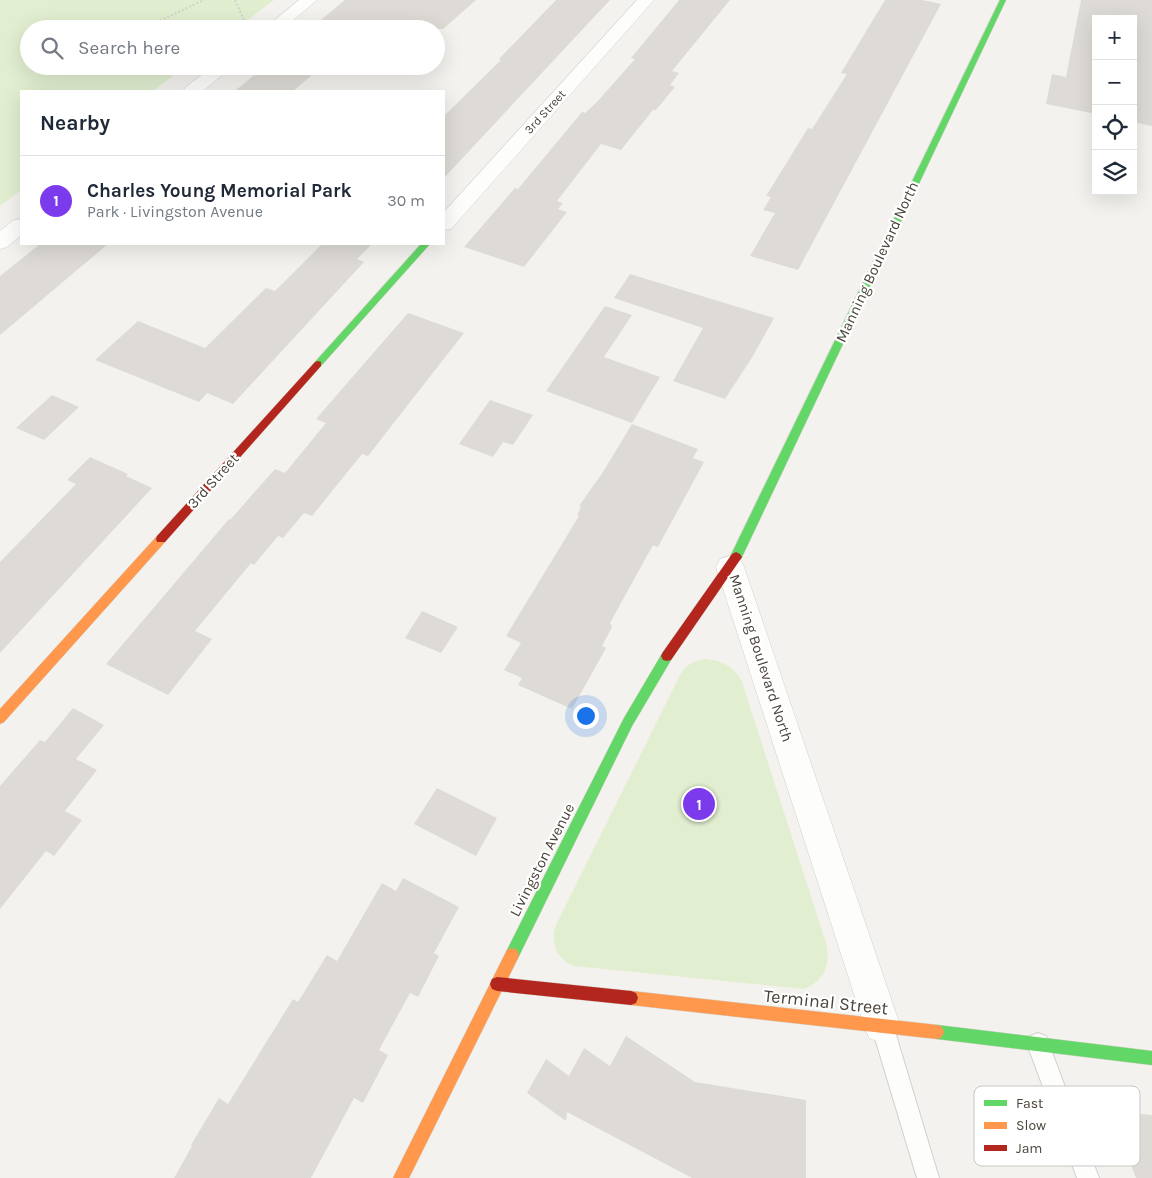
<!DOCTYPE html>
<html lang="en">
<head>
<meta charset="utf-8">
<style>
	:root { --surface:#fff; --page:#f6f6f7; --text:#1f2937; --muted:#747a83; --line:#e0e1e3; --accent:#7c3aed }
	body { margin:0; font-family:Karla,sans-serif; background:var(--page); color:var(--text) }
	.controls { position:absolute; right:15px; top:15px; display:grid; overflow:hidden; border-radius:0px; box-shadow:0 5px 20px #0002 }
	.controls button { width:45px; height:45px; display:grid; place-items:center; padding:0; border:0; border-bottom:1px solid var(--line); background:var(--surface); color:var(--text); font:25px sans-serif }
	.you { position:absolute; left:585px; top:715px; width:18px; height:18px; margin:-12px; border:4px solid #fff; border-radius:50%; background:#1a73e8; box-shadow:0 0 0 8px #1a73e833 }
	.badge { display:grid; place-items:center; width:32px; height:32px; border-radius:50%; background:var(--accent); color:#fff; font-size:16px; font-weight:700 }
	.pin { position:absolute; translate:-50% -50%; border:2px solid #fff; box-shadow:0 1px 5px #0006 }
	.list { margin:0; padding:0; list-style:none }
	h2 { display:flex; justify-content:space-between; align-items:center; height:65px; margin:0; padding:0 20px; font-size:21px }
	h2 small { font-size:16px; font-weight:400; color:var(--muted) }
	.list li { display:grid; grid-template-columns:32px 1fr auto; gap:15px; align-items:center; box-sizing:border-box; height:90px; padding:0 20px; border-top:1px solid var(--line) }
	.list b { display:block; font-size:19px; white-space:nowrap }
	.list p { margin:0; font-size:16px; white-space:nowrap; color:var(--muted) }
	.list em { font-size:16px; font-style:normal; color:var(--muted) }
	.icon { flex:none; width:28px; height:28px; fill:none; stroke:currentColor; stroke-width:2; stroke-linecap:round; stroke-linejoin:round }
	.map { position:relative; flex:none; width:1152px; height:1178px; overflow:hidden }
	.search { position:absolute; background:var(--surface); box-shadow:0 5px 20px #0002; left:20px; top:20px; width:425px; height:55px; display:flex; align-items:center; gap:12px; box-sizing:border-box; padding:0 18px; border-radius:28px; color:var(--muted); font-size:19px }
	.panel { position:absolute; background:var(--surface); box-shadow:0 5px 20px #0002; left:20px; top:90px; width:425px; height:155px; border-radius:0px }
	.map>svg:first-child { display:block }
	.green { fill:#e1eecf }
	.building { fill:#dedbd6 }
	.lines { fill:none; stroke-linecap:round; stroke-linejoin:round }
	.lane-casing { stroke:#d2d0cb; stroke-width:2 }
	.street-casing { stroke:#d2d0cb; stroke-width:1 }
	.fast-casing { stroke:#d3cfc5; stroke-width:1 }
	.slow-casing { stroke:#d3cfc5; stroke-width:1 }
	.jam-casing { stroke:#d3cfc5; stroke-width:1 }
	.path { stroke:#d3d2cc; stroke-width:2; stroke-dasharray:2 2; stroke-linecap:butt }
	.lane { fill:#fdfdfc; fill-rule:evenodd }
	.street { fill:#fdfdfc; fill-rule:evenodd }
	.fast { fill:#63d668; fill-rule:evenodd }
	.slow { fill:#ff974d; fill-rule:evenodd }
	.jam { fill:#b3261e; fill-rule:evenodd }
	.labels { text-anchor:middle; stroke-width:4.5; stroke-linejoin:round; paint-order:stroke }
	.far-street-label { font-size:12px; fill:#4b4439; stroke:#fff }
	.street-label { font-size:15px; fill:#4b4439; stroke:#fff }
	.near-street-label { font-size:18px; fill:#4b4439; stroke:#fff }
	.key { fill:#fff; stroke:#c9c7c4; stroke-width:1 }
	.key-label { font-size:14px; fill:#4b4439 }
</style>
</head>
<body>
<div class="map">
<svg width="1152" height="1178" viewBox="0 0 1152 1178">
	<rect width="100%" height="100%" fill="#f4f2ee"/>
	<!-- green -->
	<path class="green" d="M 0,0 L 274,0 L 236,29 L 29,29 L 29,66 L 186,66 L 153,91 L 21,91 L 21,190 L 0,206 Z
		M 705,659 C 722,660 735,667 742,682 L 826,943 C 831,963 825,981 804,989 L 574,966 C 556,958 550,943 556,925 L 680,675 C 685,665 694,661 705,659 Z"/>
	<!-- building -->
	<path class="building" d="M 345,0 L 476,0 L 443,29 L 310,29 Z
		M 556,0 L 610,0 L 444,178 L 444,116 L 501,60 L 499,59 Z
		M 679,0 L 730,0 L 672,71 L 679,73 L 670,85 L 675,87 L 656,110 L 653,110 L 621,150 L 601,144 L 557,201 L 563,203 L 558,209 L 567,212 L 524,267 L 464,247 L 515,188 L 518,189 L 582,112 L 585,113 L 597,102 L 635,59 L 631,58 Z
		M 885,0 L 922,0 L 941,4 L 798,270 L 750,256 L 775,213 L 763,210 L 771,197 L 766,196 L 808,128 L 812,129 L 847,74 L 841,73 Z
		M 1081,0 L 1152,0 L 1152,126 L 1133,122 L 1133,19 L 1096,19 L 1096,114 L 1046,104 L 1052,74 L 1066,77 Z
		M 265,66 L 323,66 L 293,91 L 235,91 Z
		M 40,244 L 108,244 L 0,335 L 0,276 Z
		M 322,244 L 372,244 L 357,259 L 364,262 L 233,404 L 207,393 L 199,402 L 95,360 L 138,321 L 205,348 L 266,288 L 275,291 Z
		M 630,274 L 774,318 L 753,356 L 725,399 L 673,381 L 703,328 L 614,298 Z
		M 605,306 L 632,315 L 604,357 L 660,377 L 632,423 L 546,391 Z
		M 408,313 L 464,333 L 368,456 L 362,454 L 312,516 L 304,513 L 283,538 L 278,536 L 254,565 L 251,563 L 195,631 L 212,639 L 168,695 L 106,664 L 229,519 L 230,520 L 275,469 L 285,473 L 326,423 L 316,419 Z
		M 52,395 L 79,407 L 44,440 L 16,428 Z
		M 490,400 L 533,415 L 513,445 L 503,442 L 493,457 L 459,444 Z
		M 632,424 L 698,449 L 693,458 L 704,462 L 658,547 L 653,545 L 616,612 L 610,623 L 612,627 L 602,646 L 606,648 L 572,709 L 518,685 L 522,678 L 504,670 L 521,643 L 506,636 L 579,516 L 577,515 L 581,507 L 579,506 L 603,472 Z
		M 90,457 L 128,474 L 126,476 L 152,488 L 0,653 L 0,562 L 76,484 L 67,480 Z
		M 422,611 L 458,627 L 441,653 L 405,638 Z
		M 73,708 L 104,725 L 76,759 L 97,770 L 65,811 L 82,820 L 54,856 L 46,851 L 0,909 L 0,786 L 40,740 L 45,742 Z
		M 437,788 L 497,818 L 476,856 L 414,824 Z
		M 403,878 L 459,907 L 434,953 L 439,956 L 418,997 L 410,993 L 379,1050 L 388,1055 L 363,1103 L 354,1098 L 311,1178 L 174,1178 L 192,1146 L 191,1145 L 219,1098 L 228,1104 L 293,999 L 298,1002 L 327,955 L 337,961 L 382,883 L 396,891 Z
		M 626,1036 L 695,1082 L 806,1100 L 806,1178 L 692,1178 L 567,1112 L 566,1121 L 527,1093 L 546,1059 L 569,1076 L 584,1048 L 610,1066 Z
		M 1110,1111 L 1152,1115 L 1152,1178 L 1136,1178 Z"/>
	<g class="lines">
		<!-- lane casing -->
		<g class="lane-casing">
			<path id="lane" d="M 882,1014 L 889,1018 L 893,1025 L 939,1178 L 917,1178 L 871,1025 L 875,1018 Z
				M 1038,1033 L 1046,1036 L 1099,1178 L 1077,1178 L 1027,1044 L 1030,1036 Z"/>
		</g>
		<!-- street casing -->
		<g class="street-casing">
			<path id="street" d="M 299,0 L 317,0 L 283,29 L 264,29 Z
				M 637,0 L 654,0 L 451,229 L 444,230 L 444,212 Z
				M 213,66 L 233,66 L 203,91 L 183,91 L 186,87 Z
				M 21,219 L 21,235 L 7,247 L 0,249 L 0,231 L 14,220 Z
				M 730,556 L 740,559 L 744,567 L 900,1025 L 895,1038 L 882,1043 L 869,1038 L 864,1025 L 716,567 L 720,559 Z"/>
		</g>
		<!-- fast casing -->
		<g class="fast-casing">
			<path id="fast" d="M 1000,0 L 1006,0 L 742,557 L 740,560 L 732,560 L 730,557 Z
				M 421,244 L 430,244 L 321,366 L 315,366 L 315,362 Z
				M 667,651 L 671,652 L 673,656 L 671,660 L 632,726 L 517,960 L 512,962 L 507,960 L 505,955 L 507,950 L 624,718 L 663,652 Z
				M 937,1025 L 1152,1051 L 1152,1065 L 937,1039 L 932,1037 L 930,1032 L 932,1027 Z"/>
		</g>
		<!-- slow casing -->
		<g class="slow-casing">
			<path id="slow" d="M 161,535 L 165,536 L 166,539 L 165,542 L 4,722 L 0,724 L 0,709 L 157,536 Z
				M 512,948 L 517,950 L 519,955 L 517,960 L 409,1178 L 393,1178 L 507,950 Z
				M 631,991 L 937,1025 L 942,1027 L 944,1032 L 942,1037 L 937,1039 L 631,1005 L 626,1003 L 624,998 L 626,993 Z"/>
		</g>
		<!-- jam casing -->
		<g class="jam-casing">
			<path id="jam" d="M 318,361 L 321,362 L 321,366 L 165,542 L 157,542 L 156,539 L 157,536 L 315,362 Z
				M 736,552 L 740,554 L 742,557 L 740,560 L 671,660 L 667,661 L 663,660 L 661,656 L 663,652 L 732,554 Z
				M 497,977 L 631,991 L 636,993 L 638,998 L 636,1003 L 631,1005 L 497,991 L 492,989 L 490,984 L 492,979 Z"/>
		</g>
		<!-- path -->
		<path class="path" d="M 235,0 L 247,27
			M 142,29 L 204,0"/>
		<!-- lane -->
		<use href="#lane" class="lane"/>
		<!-- street -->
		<use href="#street" class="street"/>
		<!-- fast -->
		<use href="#fast" class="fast"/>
		<!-- slow -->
		<use href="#slow" class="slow"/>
		<!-- jam -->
		<use href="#jam" class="jam"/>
	</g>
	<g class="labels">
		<!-- far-street labels -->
		<g class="far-street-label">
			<text transform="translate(545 112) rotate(-48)" y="4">3rd Street</text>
		</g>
		<!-- street labels -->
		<g class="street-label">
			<text transform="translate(877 262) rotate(-65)" y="5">Manning Boulevard North</text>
			<text transform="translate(213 481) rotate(-48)" y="5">3rd Street</text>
			<text transform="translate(761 658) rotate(72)" y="5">Manning Boulevard North</text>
			<text transform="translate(542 860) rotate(-63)" y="5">Livingston Avenue</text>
		</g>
		<!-- near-street labels -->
		<g class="near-street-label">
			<text transform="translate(826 1002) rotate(6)" y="6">Terminal Street</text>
		</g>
	</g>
	<!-- legend -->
	<rect x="974" y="1086" width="166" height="80" rx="8" class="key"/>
	<rect x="984" y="1100" width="23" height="6" fill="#63d668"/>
	<rect x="984" y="1122" width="23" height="7" fill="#ff974d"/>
	<rect x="984" y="1145" width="23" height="6" fill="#b3261e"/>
	<g class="key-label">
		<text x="1016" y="1108">Fast</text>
		<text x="1016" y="1130">Slow</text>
		<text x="1016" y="1153">Jam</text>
	</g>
</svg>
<div class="controls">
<button>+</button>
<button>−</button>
<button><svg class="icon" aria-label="locate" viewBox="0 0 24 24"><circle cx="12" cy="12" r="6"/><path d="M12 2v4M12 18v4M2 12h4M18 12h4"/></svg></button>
<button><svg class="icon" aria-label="layers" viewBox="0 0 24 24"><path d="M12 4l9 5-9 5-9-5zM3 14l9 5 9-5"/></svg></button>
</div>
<div class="you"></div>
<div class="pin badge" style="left:699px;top:804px">1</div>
<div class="search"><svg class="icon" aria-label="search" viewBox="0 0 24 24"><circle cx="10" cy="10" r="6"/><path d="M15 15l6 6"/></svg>Search here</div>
<section class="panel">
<h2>Nearby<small></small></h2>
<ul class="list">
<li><span class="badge">1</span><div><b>Charles Young Memorial Park</b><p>Park · Livingston Avenue</p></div><em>30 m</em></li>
</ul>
</section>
</div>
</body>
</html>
